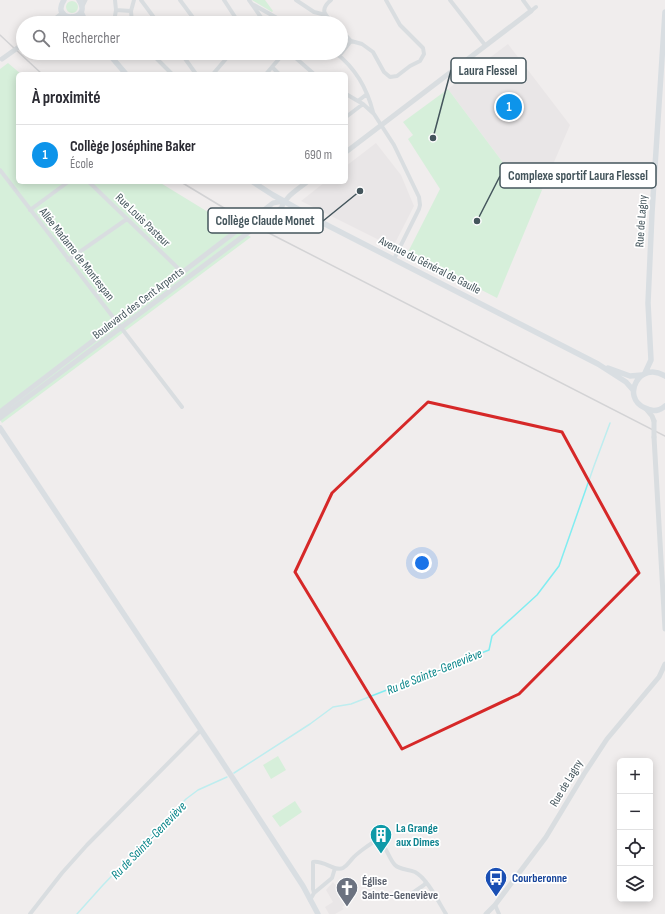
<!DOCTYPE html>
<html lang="fr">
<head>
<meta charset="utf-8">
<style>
	:root { --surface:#fff; --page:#f2f2f3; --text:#2b2b33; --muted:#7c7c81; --line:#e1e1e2; --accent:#0d94ea }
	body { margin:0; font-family:"Sofia Sans Condensed",sans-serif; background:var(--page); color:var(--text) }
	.controls { position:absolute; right:12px; bottom:12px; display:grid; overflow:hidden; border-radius:6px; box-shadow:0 2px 10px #0003 }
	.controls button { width:36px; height:36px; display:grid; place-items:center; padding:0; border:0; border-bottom:1px solid var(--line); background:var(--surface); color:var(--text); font:20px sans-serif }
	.you { position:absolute; left:422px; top:563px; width:14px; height:14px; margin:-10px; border:3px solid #fff; border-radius:50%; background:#1a73e8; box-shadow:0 0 0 6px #1a73e833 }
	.badge { display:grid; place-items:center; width:26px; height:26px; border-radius:50%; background:var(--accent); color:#fff; font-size:13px; font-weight:700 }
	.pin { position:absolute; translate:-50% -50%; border:2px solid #fff; box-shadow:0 1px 4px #0006 }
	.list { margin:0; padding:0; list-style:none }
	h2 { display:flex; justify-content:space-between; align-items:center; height:52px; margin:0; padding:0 16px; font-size:17px }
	h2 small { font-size:13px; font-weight:400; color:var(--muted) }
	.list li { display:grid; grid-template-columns:26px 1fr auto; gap:12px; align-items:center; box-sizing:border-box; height:60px; padding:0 16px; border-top:1px solid var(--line) }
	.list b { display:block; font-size:15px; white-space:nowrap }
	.list p { margin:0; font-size:13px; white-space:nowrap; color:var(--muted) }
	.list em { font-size:13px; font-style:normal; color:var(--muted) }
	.icon { flex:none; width:22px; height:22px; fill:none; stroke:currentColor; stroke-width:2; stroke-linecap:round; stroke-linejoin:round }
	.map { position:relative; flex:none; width:665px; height:914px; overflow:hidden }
	.search { position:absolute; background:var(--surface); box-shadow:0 2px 10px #0003; left:16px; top:16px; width:332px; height:44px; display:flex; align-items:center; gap:10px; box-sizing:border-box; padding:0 14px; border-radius:22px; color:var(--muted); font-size:15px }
	.panel { position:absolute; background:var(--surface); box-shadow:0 2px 10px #0003; left:16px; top:72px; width:332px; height:112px; border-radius:6px }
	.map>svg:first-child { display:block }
	.education { fill:#e1dee0 }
	.green { fill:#b7f1c4 }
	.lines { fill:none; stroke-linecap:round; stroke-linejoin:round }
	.stream { stroke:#81edf1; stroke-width:1.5 }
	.minor { stroke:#bccbd1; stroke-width:4 }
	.tertiary { stroke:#bccbd1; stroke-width:5 }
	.secondary { stroke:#bccdd6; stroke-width:5.5 }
	.rail { stroke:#afb4b8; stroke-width:1.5 }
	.tertiary-bridge { stroke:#bccbd1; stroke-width:5 }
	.marked { fill:none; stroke:#d62828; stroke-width:3; stroke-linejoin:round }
	.labels { text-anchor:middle; stroke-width:3.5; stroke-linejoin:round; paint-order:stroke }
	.street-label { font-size:12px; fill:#44555c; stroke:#fff }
	.culture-label { font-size:12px; font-weight:bold; fill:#0d838f; stroke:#fff; text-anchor:start }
	.transit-label { font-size:12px; font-weight:bold; fill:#164399; stroke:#fff; text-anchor:start }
	.worship-label { font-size:12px; font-weight:bold; fill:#5b616d; stroke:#fff; text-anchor:start }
	.water-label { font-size:13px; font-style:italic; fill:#068488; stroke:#fff }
	.leader { fill:none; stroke:#44555c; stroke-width:1.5 }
	.callout-dot { fill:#44555c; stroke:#fff; stroke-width:1.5 }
	.callout { fill:#fff; stroke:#44555c; stroke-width:1.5 }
	.callout-label { font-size:13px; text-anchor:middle; font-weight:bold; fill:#44555c }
</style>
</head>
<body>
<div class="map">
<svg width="665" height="914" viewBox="0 0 665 914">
	<rect width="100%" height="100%" fill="#f0eded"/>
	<!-- education -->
	<path class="education" d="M 508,44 L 570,125 L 542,190 L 516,180 L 448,89 Z
		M 376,143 L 401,175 L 414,206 L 393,247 L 301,201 L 325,182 L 346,182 L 346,166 Z
		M 333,882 L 343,895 L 341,898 L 345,905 L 342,907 L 344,909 L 335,914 L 329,914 L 325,907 L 333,902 L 326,890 Z"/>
	<!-- green -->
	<path class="green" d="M 252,0 L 265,0 L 273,11 L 272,12 Z
		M66 7a6 6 0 1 1 12 0a6 6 0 1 1-12 0Z
		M 8,63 L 21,74 L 18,74 L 18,182 L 159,182 L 226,223 L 251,237 L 2,423 L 0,420 L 0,69 Z
		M 448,89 L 516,180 L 542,190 L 497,298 L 408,252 L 440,189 L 408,139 L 413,135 L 403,122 Z
		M 278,756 L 286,770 L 271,779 L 263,765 Z
		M 295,801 L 302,812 L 280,827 L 272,816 Z"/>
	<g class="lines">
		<!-- stream -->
		<path class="stream" d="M 234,773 L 310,724 L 333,707 L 351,704 L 489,650 L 492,636 L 537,595 L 559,566 L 594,466 L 610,423
			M 77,914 L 103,885 L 186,799 L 198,790 L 227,777"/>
		<!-- minor -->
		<path class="minor" d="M 141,0 L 158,23
			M 180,0 L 197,23
			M 224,0 L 239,23
			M 249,0 L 265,23
			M 296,0 L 314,12 L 326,15
			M 331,0 C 319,10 325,15 333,23
			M 450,0 L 485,45
			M 523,0 L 531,11 L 536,7
			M 252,4 L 286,23
			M 116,10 L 131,11
			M 114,22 L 116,10 L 115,0
			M 132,23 L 131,11 L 134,0
			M 257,23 L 261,18
			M 341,30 L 351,41 L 362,44 L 373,52 L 384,72 L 390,77 L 397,76 L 410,66 L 420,61 L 424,54 L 423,48 L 400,25 L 386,0
			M 151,53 L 172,74
			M 181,53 L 196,74
			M 219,53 L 225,60
			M 290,53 L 314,74
			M 336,53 C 355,68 367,88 373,112
			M 339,56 L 351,41
			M 272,67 L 279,74
			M 213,74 L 231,53
			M 266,74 L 284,53
			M 346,94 L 363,104 L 374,114 L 394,145 L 419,197 L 420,205 L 419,209 L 394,259
			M 358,101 L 367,94
			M 346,117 L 363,104
			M 0,170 L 182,407
			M 89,182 L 183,273
			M 30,210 L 68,182
			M 68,260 L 127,219
			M 314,893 L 332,878 L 335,868
			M 411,894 L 424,885 L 426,882
			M 310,900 L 314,893 L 313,889 L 313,862 C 324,860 335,872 343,868 C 347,866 349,862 352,859 C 356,854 372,842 377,841 C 387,845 388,858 395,865 C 400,870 408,869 415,872 C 427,878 439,903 446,914
			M 495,905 L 499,914
			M 30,914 L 62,873 L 87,845 L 201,730"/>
		<!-- tertiary -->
		<path class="tertiary" d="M 82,6 L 85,0
			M 50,23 L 63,13
			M 346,152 L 531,11
			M 647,410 L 652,416 L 654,421
			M 0,412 L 273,203 L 284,201
			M 0,418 L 281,208 C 286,196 297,190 307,182
			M 654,437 L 665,629
			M 486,914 L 495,905 L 546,837 L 584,774 L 607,739 L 659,677 L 665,664"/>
		<!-- secondary -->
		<path class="secondary" d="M 64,0 C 49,23 94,22 79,0
			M 81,12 L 86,23
			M 72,17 L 81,23
			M 108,53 L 126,74
			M 253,182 L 273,195 L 321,222 L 598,364 L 626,382 L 633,390
			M 608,368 L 630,376 L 642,375
			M 645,373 L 651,360 L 648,303 L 652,213 L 665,12
			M 665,376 C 640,360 620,397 645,408 C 652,412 659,411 665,406
			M 0,428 L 219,757 L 303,886 L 318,914"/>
		<!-- rail -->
		<path class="rail" d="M 0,35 L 42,74
			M 181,182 L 229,211 L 261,229 L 665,436"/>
		<!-- tertiary-bridge -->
		<path class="tertiary-bridge" d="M 2,59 L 23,44
			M 654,421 L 654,437"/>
	</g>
	<!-- marked area -->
	<path d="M0 0H665V914H0ZM 428,402 L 562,432 L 639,573 L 519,694 L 402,749 L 295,572 L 332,493 Z" fill="#f0eded" fill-opacity=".55" fill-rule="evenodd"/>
	<path class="marked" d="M 428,402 L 562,432 L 639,573 L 519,694 L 402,749 L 295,572 L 332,493 Z"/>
	<!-- icons -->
	<defs>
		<g id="building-pin" transform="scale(1.15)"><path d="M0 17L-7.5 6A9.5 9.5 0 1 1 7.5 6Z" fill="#0f9aa8" stroke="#fff"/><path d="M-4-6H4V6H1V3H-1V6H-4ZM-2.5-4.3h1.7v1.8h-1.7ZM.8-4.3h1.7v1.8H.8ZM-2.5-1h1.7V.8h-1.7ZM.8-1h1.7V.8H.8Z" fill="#fff"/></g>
		<g id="bus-pin" transform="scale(1.15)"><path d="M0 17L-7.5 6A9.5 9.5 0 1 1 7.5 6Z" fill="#1a4fb4" stroke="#fff"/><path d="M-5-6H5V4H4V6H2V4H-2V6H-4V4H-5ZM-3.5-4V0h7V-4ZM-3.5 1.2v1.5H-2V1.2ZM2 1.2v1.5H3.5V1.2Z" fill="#fff"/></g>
		<g id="church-pin" transform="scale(1.15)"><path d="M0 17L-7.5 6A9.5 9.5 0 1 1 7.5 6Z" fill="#6b7280" stroke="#fff"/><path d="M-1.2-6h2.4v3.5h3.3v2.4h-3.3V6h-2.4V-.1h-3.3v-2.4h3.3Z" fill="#fff"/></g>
	</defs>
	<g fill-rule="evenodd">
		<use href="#building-pin" x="381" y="835"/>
		<use href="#bus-pin" x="496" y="878"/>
		<use href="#church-pin" x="347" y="888"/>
	</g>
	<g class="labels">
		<!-- street labels -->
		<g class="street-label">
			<text transform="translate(143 220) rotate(44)" y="4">Rue Louis Pasteur</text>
			<text transform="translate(641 221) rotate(-86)" y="4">Rue de Lagny</text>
			<text transform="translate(77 254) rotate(52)" y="4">Allée Madame de Montespan</text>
			<text transform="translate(430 265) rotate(27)" y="4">Avenue du Général de Gaulle</text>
			<text transform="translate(138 303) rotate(-37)" y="4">Boulevard des Cent Arpents</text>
			<text transform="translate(566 783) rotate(-59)" y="4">Rue de Lagny</text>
		</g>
		<!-- culture labels -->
		<g class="culture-label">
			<text x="396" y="832">La Grange<tspan x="396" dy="14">aux Dimes</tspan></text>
		</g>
		<!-- transit labels -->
		<g class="transit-label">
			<text x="512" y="882">Courberonne</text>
		</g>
		<!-- worship labels -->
		<g class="worship-label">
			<text x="362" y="885">Église<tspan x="362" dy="14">Sainte-Geneviève</tspan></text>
		</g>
		<!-- water labels -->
		<g class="water-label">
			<text transform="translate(434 671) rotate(-22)" y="5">Ru de Sainte-Geneviève</text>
			<text transform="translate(148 840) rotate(-46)" y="5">Ru de Sainte-Geneviève</text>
		</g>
	</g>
	<!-- callouts -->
	<path class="leader" d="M433 138L451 70M477 221L500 176M360 191L323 221"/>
	<g class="callout-dot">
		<circle cx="433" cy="138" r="4"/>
		<circle cx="477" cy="221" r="4"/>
		<circle cx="360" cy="191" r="4"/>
	</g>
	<g class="callout">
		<rect x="451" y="58" width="75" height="25" rx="4"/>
		<rect x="500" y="163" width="156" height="25" rx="4"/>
		<rect x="208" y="208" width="115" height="25" rx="4"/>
	</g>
	<g class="callout-label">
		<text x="488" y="75">Laura Flessel</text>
		<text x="578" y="180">Complexe sportif Laura Flessel</text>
		<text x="265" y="225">Collège Claude Monet</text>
	</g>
</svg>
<div class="controls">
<button>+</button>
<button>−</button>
<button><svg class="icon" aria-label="locate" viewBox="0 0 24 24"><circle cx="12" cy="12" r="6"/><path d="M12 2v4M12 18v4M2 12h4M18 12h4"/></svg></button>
<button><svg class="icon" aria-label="layers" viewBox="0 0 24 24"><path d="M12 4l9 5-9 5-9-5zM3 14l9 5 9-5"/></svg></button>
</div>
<div class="you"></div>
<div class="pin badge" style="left:509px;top:107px">1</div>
<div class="search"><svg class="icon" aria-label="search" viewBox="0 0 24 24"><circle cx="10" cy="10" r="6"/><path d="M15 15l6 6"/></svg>Rechercher</div>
<section class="panel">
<h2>À proximité<small></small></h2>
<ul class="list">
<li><span class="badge">1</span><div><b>Collège Joséphine Baker</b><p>École</p></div><em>690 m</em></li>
</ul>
</section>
</div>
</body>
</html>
